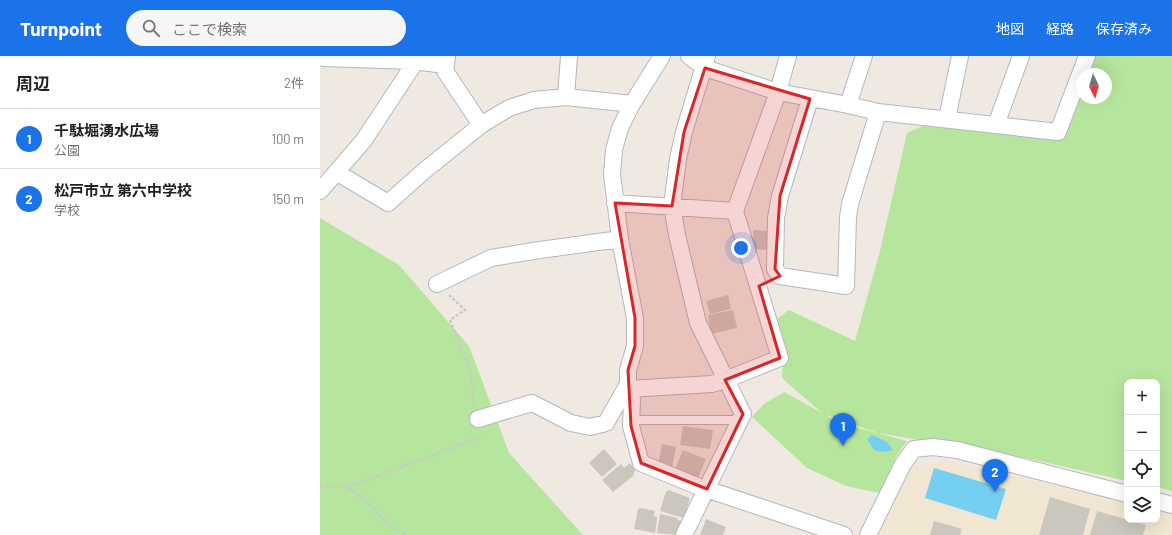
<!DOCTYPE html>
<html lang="ja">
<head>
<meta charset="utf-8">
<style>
	:root { --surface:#fff; --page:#f6f6f6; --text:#202124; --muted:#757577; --line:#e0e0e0; --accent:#1a73e8 }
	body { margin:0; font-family:Barlow,"Noto Sans JP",sans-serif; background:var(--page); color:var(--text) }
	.controls { position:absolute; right:12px; bottom:12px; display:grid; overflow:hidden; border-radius:8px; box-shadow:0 4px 16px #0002 }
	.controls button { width:36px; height:36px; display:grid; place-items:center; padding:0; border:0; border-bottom:1px solid var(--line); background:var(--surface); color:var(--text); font:20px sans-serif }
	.compass { position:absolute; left:756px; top:12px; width:36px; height:36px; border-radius:50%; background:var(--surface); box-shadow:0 4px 16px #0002; rotate:175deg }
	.you { position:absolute; left:421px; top:192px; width:14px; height:14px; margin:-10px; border:3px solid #fff; border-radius:50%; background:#1a73e8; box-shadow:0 0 0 6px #1a73e833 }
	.badge { display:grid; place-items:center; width:26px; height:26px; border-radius:50%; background:var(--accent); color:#fff; font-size:13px; font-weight:700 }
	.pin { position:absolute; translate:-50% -33px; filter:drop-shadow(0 1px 2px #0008) }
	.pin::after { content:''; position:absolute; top:21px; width:14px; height:12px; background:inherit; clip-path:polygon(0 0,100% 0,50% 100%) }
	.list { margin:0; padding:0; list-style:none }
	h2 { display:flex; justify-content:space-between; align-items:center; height:52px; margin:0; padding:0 16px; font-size:17px }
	h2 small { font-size:13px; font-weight:400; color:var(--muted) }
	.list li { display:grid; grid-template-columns:26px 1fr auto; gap:12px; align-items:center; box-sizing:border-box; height:60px; padding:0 16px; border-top:1px solid var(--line) }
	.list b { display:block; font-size:15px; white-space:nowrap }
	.list p { margin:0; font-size:13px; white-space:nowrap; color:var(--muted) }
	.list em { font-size:13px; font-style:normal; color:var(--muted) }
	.icon { flex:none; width:22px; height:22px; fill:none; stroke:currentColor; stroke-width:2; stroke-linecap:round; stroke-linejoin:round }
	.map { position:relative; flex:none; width:852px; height:479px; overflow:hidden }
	header { display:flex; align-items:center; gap:24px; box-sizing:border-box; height:56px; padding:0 20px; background:var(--accent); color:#fff }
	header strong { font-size:19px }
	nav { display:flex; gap:22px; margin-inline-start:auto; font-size:14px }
	.search { width:280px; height:36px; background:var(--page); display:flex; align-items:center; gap:10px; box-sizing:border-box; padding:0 14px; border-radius:22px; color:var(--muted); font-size:15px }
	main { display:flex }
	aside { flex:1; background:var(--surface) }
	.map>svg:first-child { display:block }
	.education { fill:#f0e6d1 }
	.green { fill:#b6e59e }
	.water { fill:#75cff0 }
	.building { fill:#cbc7bf }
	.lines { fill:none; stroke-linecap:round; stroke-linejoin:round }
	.service-casing { stroke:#b4b7c1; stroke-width:10 }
	.minor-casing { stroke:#b4b7c1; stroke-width:18 }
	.path { stroke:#c9c9c9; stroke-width:2.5; stroke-dasharray:3 2; stroke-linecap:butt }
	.service { stroke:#fff; stroke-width:8 }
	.minor { stroke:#fff; stroke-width:16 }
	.marked { fill:#d62828; fill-opacity:0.2; stroke:#d62828; stroke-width:3; stroke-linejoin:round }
</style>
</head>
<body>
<header>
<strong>Turnpoint</strong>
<div class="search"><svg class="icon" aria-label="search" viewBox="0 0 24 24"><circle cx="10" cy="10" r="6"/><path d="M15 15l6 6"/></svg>ここで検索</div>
<nav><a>地図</a><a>経路</a><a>保存済み</a></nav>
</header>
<main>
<aside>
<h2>周辺<small>2件</small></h2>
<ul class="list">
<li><span class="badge">1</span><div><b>千駄堀湧水広場</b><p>公園</p></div><em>100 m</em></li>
<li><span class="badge">2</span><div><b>松戸市立 第六中学校</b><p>学校</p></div><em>150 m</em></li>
</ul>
</aside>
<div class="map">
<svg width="852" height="479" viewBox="0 0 852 479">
	<rect width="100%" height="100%" fill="#efe9e1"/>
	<!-- education -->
	<path class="education" d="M 623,404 L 733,429 L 807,443 L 807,464 L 837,464 L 837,449 L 852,452 L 852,479 L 558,479 L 592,412 Z"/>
	<!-- green -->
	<path class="green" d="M 773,0 L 852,0 L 852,435 L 837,431 L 837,326 L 807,326 L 807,425 L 706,402 L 558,377 L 506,359 L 516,366 L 587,385 L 576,401 L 560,437 L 526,430 L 487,412 L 432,361 L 444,348 L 464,336 L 502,357 L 462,322 L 463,298 L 454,265 L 469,254 L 535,285 L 560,195 L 587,77 L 612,66 L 736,83 L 762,25 L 762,42 L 786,42 L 786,18 L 765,18 Z
		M 0,162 L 79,209 L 149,290 L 189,397 L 263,479 L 0,479 Z"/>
	<!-- water -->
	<path class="water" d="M 552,379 L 567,386 L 573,394 L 563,396 L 554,394 L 547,383 Z
		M 614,412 L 686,433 L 676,464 L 605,442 Z"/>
	<!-- building -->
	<path class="building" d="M 433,174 L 450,175 L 449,194 L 434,193 Z
		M 408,239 L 411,253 L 390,258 L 386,245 Z
		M 413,254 L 417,272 L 391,278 L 388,259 Z
		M 363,370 L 393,374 L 390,393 L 360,389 Z
		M 342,388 L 356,391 L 352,412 L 338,409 Z
		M 284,393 L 297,408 L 282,421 L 269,407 Z
		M 363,394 L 386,403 L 377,424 L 354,415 Z
		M 310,407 L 315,414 L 313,420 L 293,436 L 282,424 L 301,408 L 304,412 Z
		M 348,434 L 370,442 L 364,462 L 340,455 L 346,435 L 347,436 Z
		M 730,441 L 770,453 L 763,479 L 719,479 Z
		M 321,452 L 335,455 L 334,460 L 337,461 L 337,464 L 335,477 L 314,473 L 318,453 Z
		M 777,455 L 826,469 L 823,479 L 770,479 Z
		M 340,458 L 358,462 L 357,464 L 363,465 L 358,479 L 337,477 Z
		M 386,463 L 406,471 L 403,479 L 380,479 Z
		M 614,465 L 642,473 L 640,479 L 610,479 Z"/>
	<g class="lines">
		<!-- service casing -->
		<g class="service-casing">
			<path id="service" d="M 311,364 L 421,364"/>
		</g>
		<!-- minor casing -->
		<g class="minor-casing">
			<path id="minor" d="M 127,0 L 125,15 L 161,69
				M 342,0 L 312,48 L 300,72 L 294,94 L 292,118 L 300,183 L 315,262 L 315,290 L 308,314 L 308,328 L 312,344 L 311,370 L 321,407 L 377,430 L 524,479
				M 468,0 L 458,36 L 528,49 L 544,0
				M 4,2 L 93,5 L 126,9
				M 246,41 L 312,48
				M 490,43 L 460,140 L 456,162 L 455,213 L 460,220 L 526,230 L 528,161 L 530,148 L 558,56
				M 528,49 L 558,56 L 738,76 L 767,0
				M 627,63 L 640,0
				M 676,69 L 701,0
				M 16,116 L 68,147 L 104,115 L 161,69 L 189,52 L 214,44 L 246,41 L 249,0
				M 0,135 L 44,84 L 96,5
				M 295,147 L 415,155 L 458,36 L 385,12 L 369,0
				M 117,228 L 171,202 L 213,195 L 300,183
				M 308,333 L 392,328 L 405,324 L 460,302 L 415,155
				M 158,363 L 212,347 L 251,367 L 270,371 L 286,367 L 308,328
				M 837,445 L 852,449
				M 364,479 L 423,358 L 378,267 L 357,179 L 352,150 L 358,103 L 364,76 L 387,0
				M 548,479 L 583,408 L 594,393 L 613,391 L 637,394 L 807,438"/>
		</g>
		<!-- path -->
		<path class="path" d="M 129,239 L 145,254 L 130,264 L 150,314 L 154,349
			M 0,430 L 28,431 L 47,446 L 71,471 L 85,479
			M 28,431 L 161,381 L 161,378"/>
		<!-- service -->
		<use href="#service" class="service"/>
		<!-- minor -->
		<use href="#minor" class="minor"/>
	</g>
	<!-- marked area -->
	<path class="marked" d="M 385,12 L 490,43 L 460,140 L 455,213 L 460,220 L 439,230 L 460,302 L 405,324 L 423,358 L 387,433 L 321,407 L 311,370 L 308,314 L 315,290 L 315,262 L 295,147 L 352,150 L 364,76 Z"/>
</svg>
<div class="controls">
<button>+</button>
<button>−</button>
<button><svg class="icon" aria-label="locate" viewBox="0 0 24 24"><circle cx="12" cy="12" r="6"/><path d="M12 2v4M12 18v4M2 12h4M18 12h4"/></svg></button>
<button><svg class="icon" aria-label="layers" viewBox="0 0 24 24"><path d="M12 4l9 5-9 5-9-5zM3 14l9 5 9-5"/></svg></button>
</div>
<svg class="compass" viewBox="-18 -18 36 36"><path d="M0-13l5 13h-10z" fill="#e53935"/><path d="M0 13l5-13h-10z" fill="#757577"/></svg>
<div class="you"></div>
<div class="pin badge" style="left:523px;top:390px">1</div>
<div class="pin badge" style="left:675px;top:436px">2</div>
</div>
</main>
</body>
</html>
